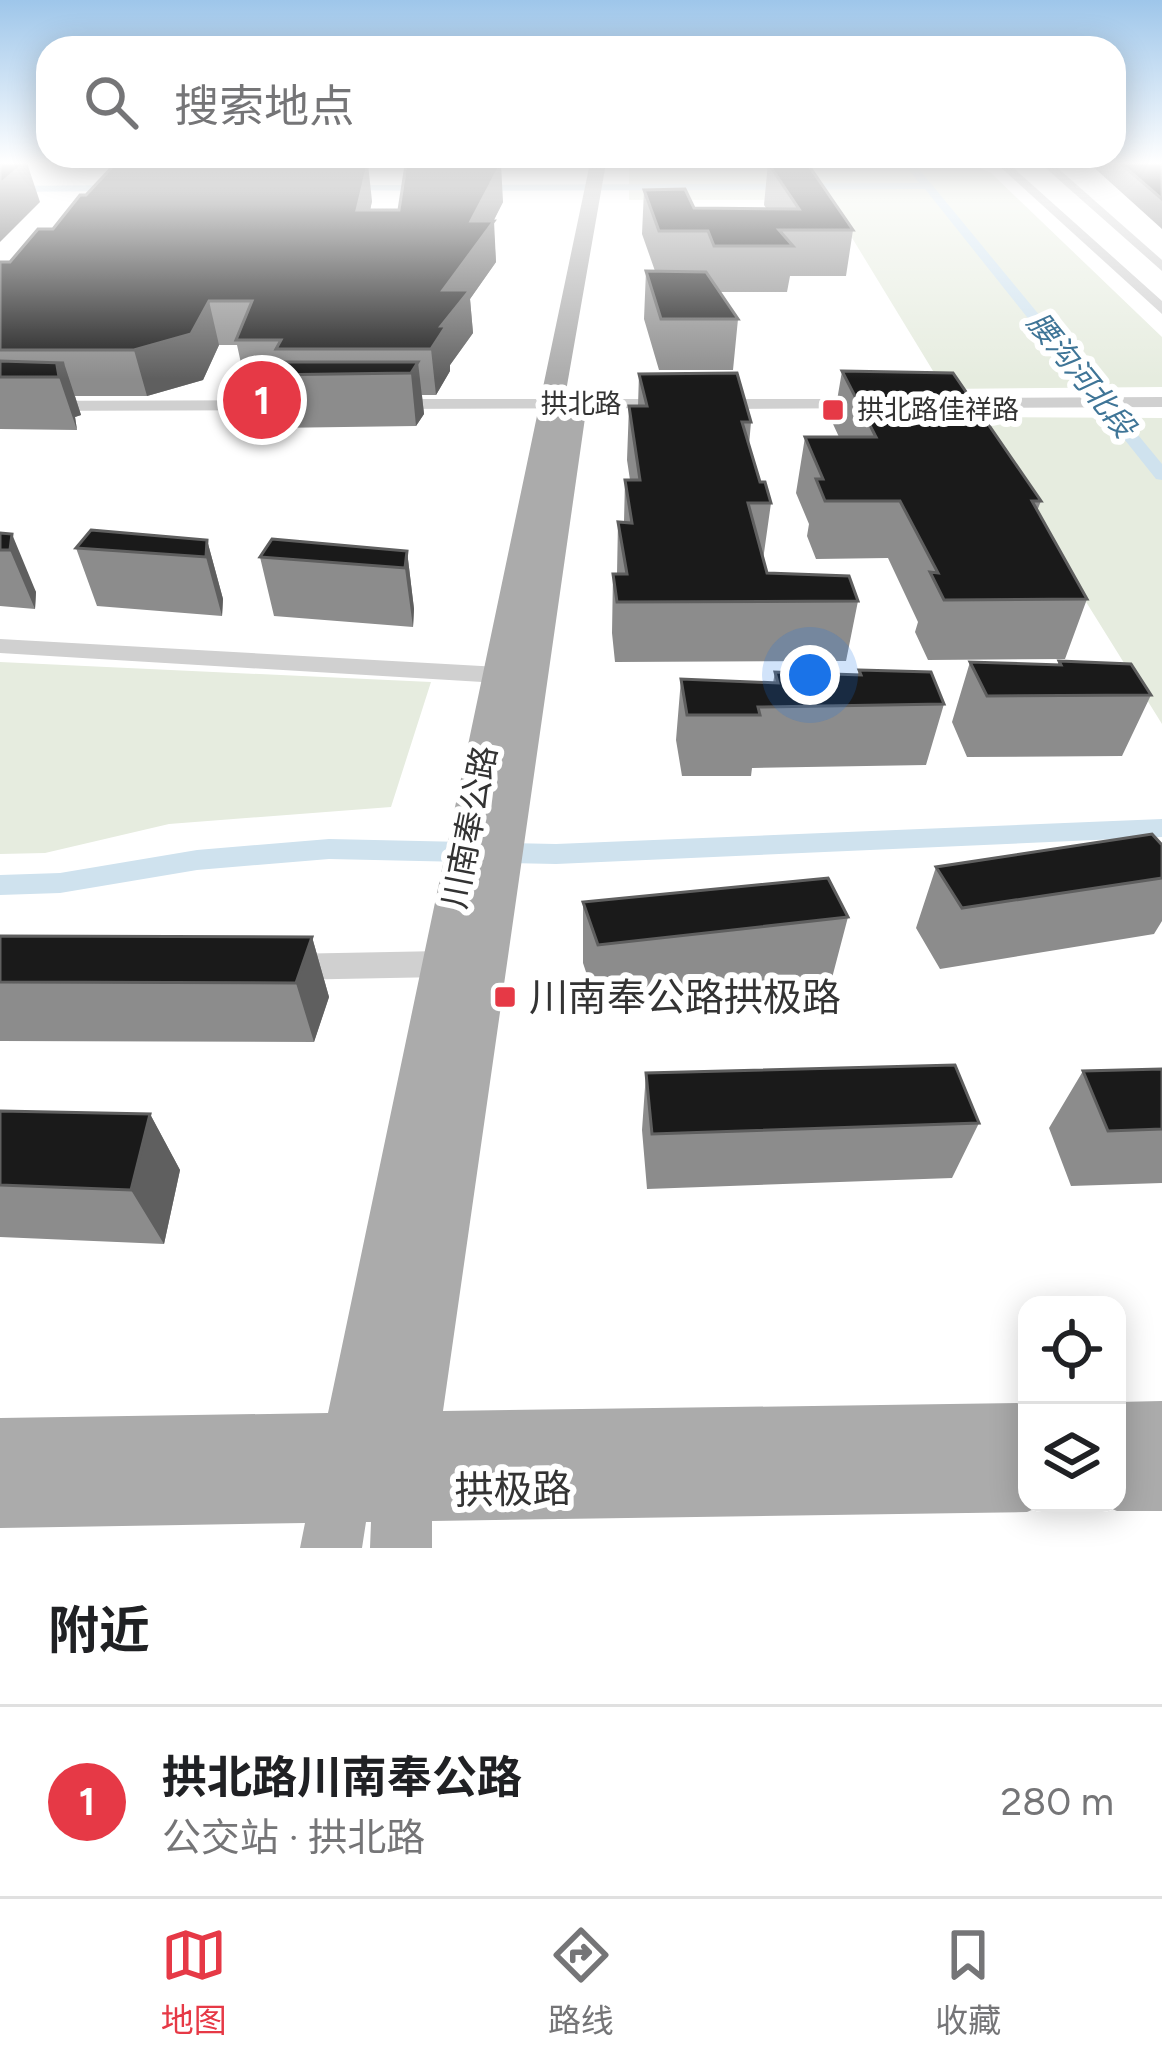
<!DOCTYPE html>
<html lang="zh">
<head>
<meta charset="utf-8">
<style>
	:root { --surface:#fff; --page:#f2f2f2; --text:#202124; --muted:#757577; --line:#e0e0e0; --accent:#e63946 }
	body { margin:0; font-family:Figtree,"Noto Sans SC",sans-serif; background:var(--page); color:var(--text) }
	.controls { position:absolute; right:36px; bottom:36px; display:grid; overflow:hidden; border-radius:24px; box-shadow:0 6px 30px #0003 }
	.controls button { width:108px; height:108px; display:grid; place-items:center; padding:0; border:0; border-bottom:3px solid var(--line); background:var(--surface); color:var(--text); font:60px sans-serif }
	.you { position:absolute; left:810px; top:675px; width:42px; height:42px; margin:-30px; border:9px solid #fff; border-radius:50%; background:#1a73e8; box-shadow:0 0 0 18px #1a73e833 }
	.badge { display:grid; place-items:center; width:78px; height:78px; border-radius:50%; background:var(--accent); color:#fff; font-size:39px; font-weight:700 }
	.pin { position:absolute; translate:-50% -50%; border:6px solid #fff; box-shadow:0 3px 12px #0006 }
	.list { margin:0; padding:0; list-style:none }
	h2 { display:flex; justify-content:space-between; align-items:center; height:156px; margin:0; padding:0 48px; font-size:51px }
	h2 small { font-size:39px; font-weight:400; color:var(--muted) }
	.list li { display:grid; grid-template-columns:78px 1fr auto; gap:36px; align-items:center; box-sizing:border-box; height:192px; padding:0 48px; border-top:3px solid var(--line) }
	.list b { display:block; font-size:45px; white-space:nowrap }
	.list p { margin:0; font-size:39px; white-space:nowrap; color:var(--muted) }
	.list em { font-size:39px; font-style:normal; color:var(--muted) }
	.icon { flex:none; width:66px; height:66px; fill:none; stroke:currentColor; stroke-width:2; stroke-linecap:round; stroke-linejoin:round }
	.map { position:relative; flex:none; width:1162px; height:1548px; overflow:hidden }
	.search { position:absolute; background:var(--surface); box-shadow:0 6px 30px #0003; left:36px; right:36px; top:36px; height:132px; display:flex; align-items:center; gap:30px; box-sizing:border-box; padding:0 42px; border-radius:36px; color:var(--muted); font-size:45px }
	.sheet { height:348px; background:var(--surface) }
	nav { display:flex; justify-content:space-around; align-items:center; box-sizing:border-box; height:168px; border-top:3px solid var(--line); background:var(--surface); font-size:33px; color:var(--muted) }
	nav a { display:grid; justify-items:center; gap:6px }
	nav .on { color:var(--accent) }
	.map>svg:first-child { display:block }
	.green { fill:#e6ecdf }
	.lines { fill:none; stroke-linecap:round; stroke-linejoin:round }
	.canal { fill:#cfe2ee; fill-rule:evenodd }
	.minor { fill:#d0d0d0; fill-rule:evenodd }
	.major { fill:#ababab; fill-rule:evenodd }
	.wall { fill:#8c8c8c }
	.shaded-wall { fill:#5f5f5f }
	.building { fill:#1a1a1a; stroke:#5f5f5f; stroke-width:3 }
	.poi-dot { fill:#e63946; stroke:#fff; stroke-width:4.5 }
	.labels { text-anchor:middle; stroke-width:12; stroke-linejoin:round; paint-order:stroke }
	.far-street-label { font-size:27px; fill:#333; stroke:#fff }
	.far-poi-label { font-size:27px; fill:#333; stroke:#fff; text-anchor:start }
	.far-water-label { font-size:30px; font-style:italic; fill:#3f7597; stroke:#fff }
	.street-label { font-size:33px; fill:#333; stroke:#fff }
	.near-poi-label { font-size:39px; fill:#333; stroke:#fff; text-anchor:start }
	.near-street-label { font-size:39px; fill:#333; stroke:#fff }
</style>
</head>
<body>
<div class="map">
<svg width="1162" height="1548" viewBox="0 0 1162 1548">
	<rect width="100%" height="100%" fill="#fff"/>
	<!-- green -->
	<path class="green" d="M 629,168 L 980,168 L 991,173 L 1162,337 L 1162,387 L 944,389 L 829,200 L 629,200 Z
		M 971,417 L 1162,418 L 1162,724 Z
		M 0,662 L 431,682 L 391,807 L 169,824 L 45,853 L 0,854 Z"/>
	<g class="lines">
		<!-- canal -->
		<path class="canal" d="M 904,163 L 914,163 L 1162,464 L 1162,480 L 1156,479 L 925,189 L 470,191 L 465,188 L 470,185 L 919,183 Z
			M 338,185 L 436,185 L 441,188 L 436,191 L 334,190 Z
			M 0,186 L 124,185 L 129,188 L 124,191 L 0,192 Z
			M 1162,819 L 1162,837 L 556,864 L 329,859 L 197,870 L 60,893 L 0,895 L 0,875 L 60,873 L 197,850 L 329,839 L 556,844 Z"/>
		<!-- minor -->
		<path class="minor" d="M 996,163 L 1008,163 L 1162,301 L 1162,314 Z
			M 1040,163 L 1052,163 L 1162,260 L 1162,271 Z
			M 1162,397 L 1162,407 L 940,408 L 931,403 L 940,398 Z
			M 674,399 L 680,400 L 680,408 L 388,409 L 379,404 L 388,399 Z
			M 872,399 L 881,404 L 878,408 L 712,409 L 703,404 L 712,399 Z
			M 0,401 L 302,400 L 311,405 L 302,410 L 0,411 Z
			M 0,639 L 499,667 L 511,675 L 499,683 L 0,653 Z
			M 442,951 L 453,955 L 458,964 L 453,973 L 442,977 L 286,980 L 275,976 L 270,967 L 275,958 L 286,954 Z"/>
		<!-- major -->
		<path class="major" d="M 590,163 L 606,163 L 565,397 L 576,390 L 588,397 L 443,1411 L 1027,1403 L 1027,1503 L 1048,1503 L 1027,1512 L 432,1521 L 432,1548 L 370,1548 L 371,1522 L 366,1522 L 362,1548 L 300,1548 L 305,1523 L 0,1528 L 0,1418 L 328,1413 Z
			M 1162,1401 L 1162,1511 L 1117,1511 L 1098,1503 L 1117,1503 L 1117,1402 Z"/>
	</g>
	<!-- wall -->
	<path class="wall" d="M 768,163 L 853,230 L 846,276 L 790,276 L 787,292 L 720,292 L 738,319 L 733,370 L 659,370 L 644,319 L 646,271 L 655,271 L 642,234 L 644,190 L 694,208 L 766,208 L 764,205 Z
		M 1089,163 L 1162,163 L 1162,229 Z
		M 372,201 L 370,210 L 399,210 L 503,202 L 493,221 L 496,262 L 470,299 L 473,333 L 450,365 L 450,371 L 436,395 L 422,395 L 424,414 L 416,426 L 272,428 L 263,386 L 246,386 L 237,345 L 219,345 L 203,380 L 147,396 L 75,396 L 81,415 L 75,417 L 77,430 L 0,429 L 0,262 L 10,262 L 53,229 Z
		M 842,371 L 1041,501 L 1037,511 L 1087,599 L 1065,659 L 928,660 L 915,632 L 918,622 L 888,558 L 816,559 L 807,536 L 809,524 L 796,493 L 805,437 L 839,437 L 833,424 Z
		M 639,374 L 751,422 L 749,445 L 760,482 L 771,503 L 763,560 L 767,573 L 858,601 L 846,661 L 615,662 L 612,633 L 613,574 L 617,574 L 618,522 L 624,522 L 625,480 L 630,480 L 627,460 L 629,406 L 638,406 Z
		M 0,533 L 36,592 L 35,609 L 0,606 Z
		M 207,540 L 223,599 L 222,616 L 97,606 L 76,548 Z
		M 407,551 L 414,609 L 413,627 L 274,616 L 260,557 Z
		M 1059,661 L 1151,695 L 1122,756 L 967,757 L 952,722 L 970,662 L 1058,665 Z
		M 859,670 L 944,704 L 926,765 L 752,768 L 751,776 L 682,776 L 676,740 L 681,679 L 773,683 L 775,672 L 858,675 Z
		M 1162,845 L 1162,921 L 1154,934 L 940,969 L 916,928 L 936,867 Z
		M 583,902 L 848,917 L 832,978 L 597,1005 L 583,963 Z
		M 0,936 L 312,937 L 329,997 L 314,1042 L 0,1041 Z
		M 1162,1069 L 1162,1183 L 1071,1186 L 1049,1128 L 1083,1071 Z
		M 646,1073 L 979,1123 L 952,1178 L 647,1189 L 642,1130 Z
		M 0,1111 L 150,1114 L 180,1170 L 164,1244 L 0,1237 Z"/>
	<!-- shaded-wall -->
	<path class="shaded-wall" d="M 25,163 L 27,163 L 40,202 L 0,242 L 0,184 Z
		M 368,164 L 372,201 L 362,250 L 357,210 Z
		M 501,164 L 503,202 L 491,226 L 494,221 L 496,262 L 470,299 L 473,333 L 450,365 L 450,371 L 436,395 L 431,349 L 443,290 L 471,221 Z
		M 209,301 L 219,345 L 203,380 L 147,396 L 134,350 Z
		M 418,362 L 424,414 L 416,426 L 411,373 Z
		M 64,363 L 81,415 L 75,417 L 77,430 L 59,377 L 57,365 Z
		M 12,534 L 36,592 L 35,609 L 10,550 Z
		M 207,540 L 223,599 L 222,616 L 206,557 Z
		M 407,551 L 414,609 L 413,627 L 405,568 Z
		M 312,937 L 329,997 L 314,1042 L 296,983 Z
		M 150,1114 L 180,1170 L 164,1244 L 131,1190 Z"/>
	<!-- building -->
	<path class="building" d="M 0,163 L 25,163 L 0,184 Z
		M 768,163 L 807,163 L 853,230 L 779,230 L 793,246 L 714,246 L 708,231 L 659,231 L 644,190 L 685,189 L 694,208 L 799,209 Z
		M 1120,163 L 1162,163 L 1162,199 Z
		M 115,164 L 368,164 L 357,210 L 399,210 L 406,165 L 501,164 L 471,221 L 494,221 L 443,290 L 470,290 L 441,326 L 446,326 L 431,349 L 276,349 L 281,340 L 236,340 L 252,301 L 209,301 L 191,334 L 134,350 L 0,350 L 0,262 L 10,262 L 38,229 L 53,229 L 80,195 L 86,195 Z
		M 646,271 L 706,272 L 738,319 L 661,319 Z
		M 0,361 L 64,363 L 57,365 L 59,377 L 0,377 Z
		M 267,362 L 418,362 L 411,373 L 261,375 Z
		M 842,371 L 953,373 L 1041,501 L 1032,501 L 1087,599 L 944,600 L 930,572 L 938,573 L 900,501 L 825,501 L 816,479 L 823,479 L 805,437 L 876,437 Z
		M 737,373 L 751,422 L 742,422 L 760,482 L 765,482 L 771,503 L 748,503 L 767,573 L 849,576 L 858,601 L 617,602 L 613,574 L 627,574 L 618,522 L 632,523 L 625,480 L 640,480 L 629,406 L 647,406 L 639,374 Z
		M 91,530 L 207,540 L 206,557 L 76,548 Z
		M 0,533 L 12,534 L 10,550 L 0,550 Z
		M 272,539 L 407,551 L 405,568 L 260,557 Z
		M 1059,661 L 1131,664 L 1151,695 L 987,696 L 970,662 L 1061,665 Z
		M 859,670 L 931,672 L 944,704 L 758,707 L 760,715 L 687,715 L 681,679 L 778,683 L 775,672 L 861,675 Z
		M 1152,834 L 1162,845 L 1162,878 L 962,908 L 936,867 Z
		M 828,878 L 848,917 L 598,945 L 583,902 Z
		M 0,936 L 312,937 L 296,983 L 0,982 Z
		M 955,1065 L 979,1123 L 652,1134 L 646,1073 Z
		M 1162,1069 L 1162,1129 L 1108,1131 L 1083,1071 Z
		M 0,1111 L 150,1114 L 131,1190 L 0,1185 Z"/>
	<!-- sky -->
	<linearGradient id="sky" x2="0" y2="1"><stop stop-color="#9ec6ea"/><stop offset="0.43" stop-color="#fff"/><stop offset="1" stop-color="#fff" stop-opacity="0"/></linearGradient>
	<rect width="1162" height="379" fill="url(#sky)"/>
	<!-- markers -->
	<g class="poi-dot">
		<rect x="821" y="398" width="24" height="24" rx="6"/>
		<rect x="493" y="985" width="24" height="24" rx="6"/>
	</g>
	<g class="labels">
		<!-- far-street labels -->
		<g class="far-street-label">
			<text x="581" y="413">拱北路</text>
		</g>
		<!-- far-poi labels -->
		<g class="far-poi-label">
			<text x="857" y="419">拱北路佳祥路</text>
		</g>
		<!-- far-water labels -->
		<g class="far-water-label">
			<text transform="translate(1081 375) rotate(51)" y="10">腰沟河北段</text>
		</g>
		<!-- street labels -->
		<g class="street-label">
			<text transform="translate(469 827) rotate(-79)" y="12">川南奉公路</text>
		</g>
		<!-- near-poi labels -->
		<g class="near-poi-label">
			<text x="529" y="1011">川南奉公路拱极路</text>
		</g>
		<!-- near-street labels -->
		<g class="near-street-label">
			<text transform="translate(513 1489) rotate(-1)" y="14">拱极路</text>
		</g>
	</g>
</svg>
<div class="controls">
<button><svg class="icon" aria-label="locate" viewBox="0 0 24 24"><circle cx="12" cy="12" r="6"/><path d="M12 2v4M12 18v4M2 12h4M18 12h4"/></svg></button>
<button><svg class="icon" aria-label="layers" viewBox="0 0 24 24"><path d="M12 4l9 5-9 5-9-5zM3 14l9 5 9-5"/></svg></button>
</div>
<div class="you"></div>
<div class="pin badge" style="left:262px;top:400px">1</div>
<div class="search"><svg class="icon" aria-label="search" viewBox="0 0 24 24"><circle cx="10" cy="10" r="6"/><path d="M15 15l6 6"/></svg>搜索地点</div>
</div>
<section class="sheet">
<h2>附近<small></small></h2>
<ul class="list">
<li><span class="badge">1</span><div><b>拱北路川南奉公路</b><p>公交站 · 拱北路</p></div><em>280 m</em></li>
</ul>
</section>
<nav>
<a class="on"><svg class="icon" aria-label="map" viewBox="0 0 24 24"><path d="M3 6l6-2 6 2 6-2v14l-6 2-6-2-6 2zM9 4v14M15 6v14"/></svg>地图</a>
<a><svg class="icon" aria-label="directions" viewBox="0 0 24 24"><path d="M12 3l9 9-9 9-9-9zM9 14v-3h6M13 9l2 2-2 2"/></svg>路线</a>
<a><svg class="icon" aria-label="saved" viewBox="0 0 24 24"><path d="M7 4h10v16l-5-4-5 4z"/></svg>收藏</a>
</nav>
</body>
</html>
